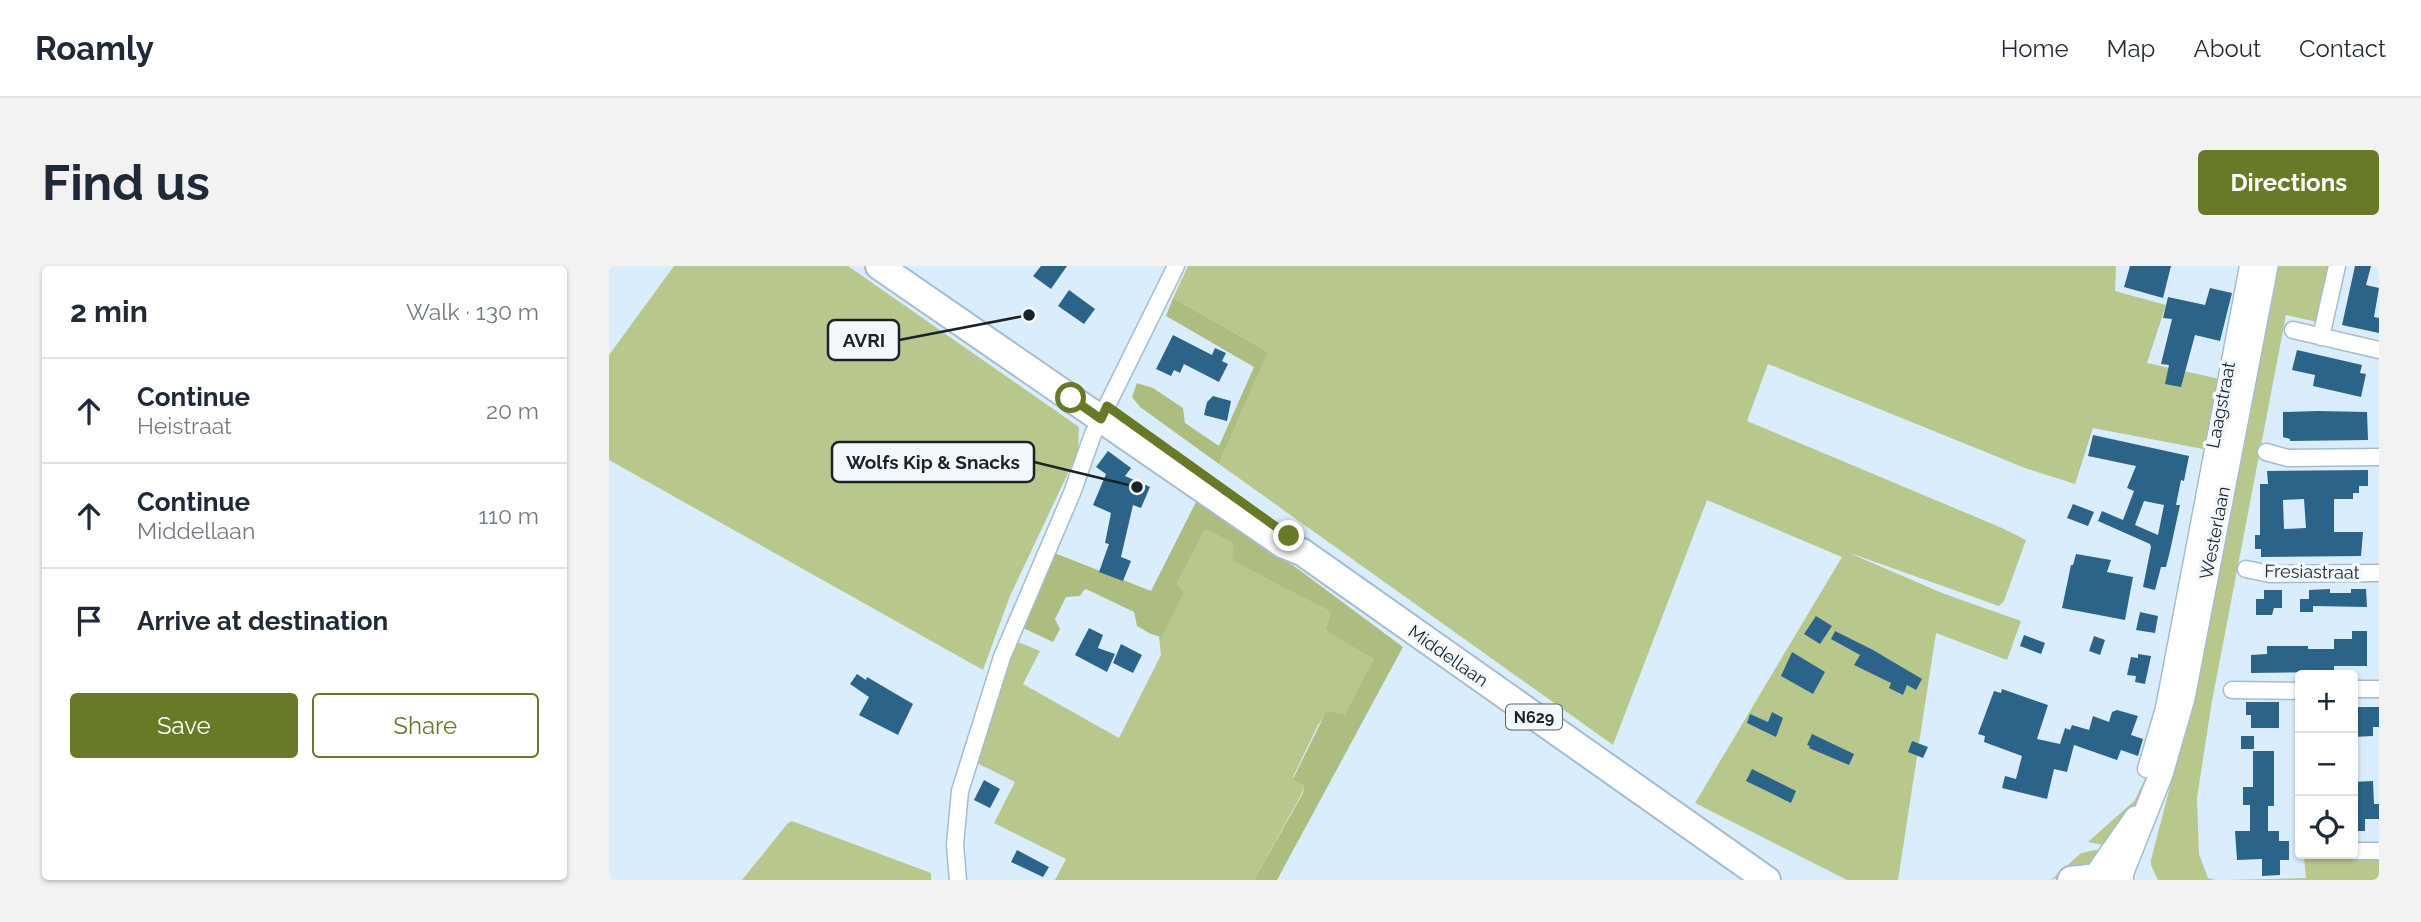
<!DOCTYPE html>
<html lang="en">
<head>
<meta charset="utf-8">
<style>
	:root { --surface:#fff; --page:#f2f2f3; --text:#1f2937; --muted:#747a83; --line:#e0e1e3; --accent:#687a28 }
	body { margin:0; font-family:Raleway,sans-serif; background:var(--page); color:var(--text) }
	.controls { position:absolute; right:21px; bottom:21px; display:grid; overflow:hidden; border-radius:7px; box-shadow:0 2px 5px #0004 }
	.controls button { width:63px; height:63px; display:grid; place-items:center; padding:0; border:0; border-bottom:2px solid var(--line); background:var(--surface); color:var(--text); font:35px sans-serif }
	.stop { position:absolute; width:21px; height:21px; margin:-16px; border:5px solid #687a28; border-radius:50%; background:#fff }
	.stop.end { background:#687a28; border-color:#fff; box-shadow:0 2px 7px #0008 }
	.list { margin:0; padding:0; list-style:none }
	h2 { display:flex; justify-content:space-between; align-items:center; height:91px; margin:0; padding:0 28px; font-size:30px }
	h2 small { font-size:23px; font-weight:400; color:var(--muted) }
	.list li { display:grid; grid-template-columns:46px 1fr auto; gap:21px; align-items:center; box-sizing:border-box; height:105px; padding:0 28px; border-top:2px solid var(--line) }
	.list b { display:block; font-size:26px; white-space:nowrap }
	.list p { margin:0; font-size:23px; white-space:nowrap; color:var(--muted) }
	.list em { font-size:23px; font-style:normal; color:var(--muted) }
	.actions { display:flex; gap:14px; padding:21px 28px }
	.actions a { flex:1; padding:16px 0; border:2px solid var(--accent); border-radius:7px; text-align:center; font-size:24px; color:var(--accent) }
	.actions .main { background:var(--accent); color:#fff }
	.icon { flex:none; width:38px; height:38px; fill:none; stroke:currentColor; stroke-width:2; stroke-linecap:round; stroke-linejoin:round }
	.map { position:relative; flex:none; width:1770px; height:614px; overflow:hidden; border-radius:7px }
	header { display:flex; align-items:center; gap:42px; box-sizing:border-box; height:98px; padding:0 35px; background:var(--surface); border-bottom:2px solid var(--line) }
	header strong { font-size:33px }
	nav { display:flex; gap:38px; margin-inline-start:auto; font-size:24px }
	.intro { display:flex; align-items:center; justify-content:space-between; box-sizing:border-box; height:168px; padding:0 42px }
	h1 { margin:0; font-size:49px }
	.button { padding:18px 32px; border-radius:7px; background:var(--accent); color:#fff; font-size:24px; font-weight:700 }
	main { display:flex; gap:42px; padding:0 42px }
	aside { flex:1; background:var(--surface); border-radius:7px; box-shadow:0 2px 5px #0004 }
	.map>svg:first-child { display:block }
	.green { fill:#b8c88d }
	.forest { fill:#adbd7f }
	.building { fill:#2b6389; fill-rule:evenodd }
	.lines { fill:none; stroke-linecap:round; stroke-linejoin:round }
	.street-casing { stroke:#a4bcce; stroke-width:19 }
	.secondary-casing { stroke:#a4bcce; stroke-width:26 }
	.primary-casing { stroke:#a4bcce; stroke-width:30 }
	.street { stroke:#fff; stroke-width:16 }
	.secondary { stroke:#fff; stroke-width:23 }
	.primary { stroke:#fff; stroke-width:26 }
	.route { stroke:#687a28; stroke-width:9 }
	.labels { text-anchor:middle; stroke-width:7; stroke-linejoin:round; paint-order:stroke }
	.shield { fill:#f3f8fc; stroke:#5b6369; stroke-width:2 }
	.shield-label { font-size:16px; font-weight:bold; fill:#1a232a }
	.street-label { font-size:18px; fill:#1a232a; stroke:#f3f8fc }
	.leader { fill:none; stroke:#1a232a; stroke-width:2.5 }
	.callout-dot { fill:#1a232a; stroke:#f3f8fc; stroke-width:2.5 }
	.callout { fill:#f3f8fc; stroke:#1a232a; stroke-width:2.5 }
	.callout-label { font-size:19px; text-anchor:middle; font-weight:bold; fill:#1a232a }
</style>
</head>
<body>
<header>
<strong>Roamly</strong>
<nav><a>Home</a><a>Map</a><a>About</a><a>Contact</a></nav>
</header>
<div class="intro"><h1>Find us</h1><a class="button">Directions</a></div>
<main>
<aside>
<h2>2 min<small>Walk · 130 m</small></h2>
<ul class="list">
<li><svg class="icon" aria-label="ahead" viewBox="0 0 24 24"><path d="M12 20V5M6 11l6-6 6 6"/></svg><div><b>Continue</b><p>Heistraat</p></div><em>20 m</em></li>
<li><svg class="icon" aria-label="ahead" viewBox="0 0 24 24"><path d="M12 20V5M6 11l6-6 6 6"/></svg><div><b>Continue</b><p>Middellaan</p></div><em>110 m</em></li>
<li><svg class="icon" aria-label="arrive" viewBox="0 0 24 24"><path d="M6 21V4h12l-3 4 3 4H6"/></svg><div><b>Arrive at destination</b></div></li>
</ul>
<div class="actions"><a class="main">Save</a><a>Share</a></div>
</aside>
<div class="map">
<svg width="1770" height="614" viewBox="0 0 1770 614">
	<rect width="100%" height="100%" fill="#daedfc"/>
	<!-- green -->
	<path class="green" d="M 65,0 L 239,0 L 470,161 L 469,186 L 401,330 L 374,404 L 0,194 L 0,89 Z
		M 579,0 L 1507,0 L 1506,25 L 1557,39 L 1538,97 L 1611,113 L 1598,175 L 1594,183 L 1484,162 L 1466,218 L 1416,202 L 1159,98 L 1138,155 L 1393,262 L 1417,274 L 1395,335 L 1390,340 L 1238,286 L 1333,327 L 1412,355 L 1398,394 L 1327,367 L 1289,614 L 1238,614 L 1086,537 L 1233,291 L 1098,234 L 1004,479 L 610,198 L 659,86 L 564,32 Z
		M 1668,0 L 1720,0 L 1708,56 L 1677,49 L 1603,435 L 1588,532 L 1590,588 L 1599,612 L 1607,614 L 1549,614 L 1542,599 L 1542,594 L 1586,424 L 1640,157 Z
		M 598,264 L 625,278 L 626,281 L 654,309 L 720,345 L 721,349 L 716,364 L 765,391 L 762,403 L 736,450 L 719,445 L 709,459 L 684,511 L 695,520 L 693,527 L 645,614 L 446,614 L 457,593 L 385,557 L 406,516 L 366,496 L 405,380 L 409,376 L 431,385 L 414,418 L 510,472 L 552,389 L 550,371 L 575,327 L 568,318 L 594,267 Z
		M 1555,472 L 1529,536 L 1500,580 L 1479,576 L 1526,534 Z
		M 183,555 L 322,607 L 322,614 L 133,614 L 179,557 Z
		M 1486,584 L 1493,586 L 1480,601 L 1442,614 L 1472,587 Z
		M 1770,591 L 1770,614 L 1617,614 L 1697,612 L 1695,592 Z"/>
	<!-- forest -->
	<path class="forest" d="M 564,32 L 659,86 L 610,198 L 531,141 L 523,131 L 528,117 L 544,122 L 574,142 L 576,157 L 610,180 L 645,101 L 557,50 Z
		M 589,232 L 619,251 L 794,381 L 668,614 L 645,614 L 694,527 L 695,520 L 684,513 L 716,448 L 719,445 L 736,449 L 765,393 L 716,364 L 721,349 L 720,345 L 625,295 L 623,290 L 625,278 L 598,264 L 594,267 L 568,318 L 575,327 L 552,371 L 542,368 L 528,360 L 525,346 L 477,323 L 474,325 L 471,330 L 457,331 L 446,353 L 451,363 L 444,376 L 414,362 L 443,286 L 542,325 Z"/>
	<!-- building -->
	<path class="building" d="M 432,0 L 458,0 L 442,23 L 424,10 Z
		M 1521,0 L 1562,0 L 1554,32 L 1515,21 Z
		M 1746,0 L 1762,0 L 1757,19 L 1770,22 L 1765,51 L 1770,52 L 1770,67 L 1733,59 Z
		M 1601,22 L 1623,27 L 1611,75 L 1586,69 L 1572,121 L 1556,118 L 1560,99 L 1552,98 L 1563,53 L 1554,52 L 1559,31 L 1596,39 Z
		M 460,24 L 486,43 L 475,58 L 449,40 Z
		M 564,69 L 603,89 L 606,82 L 617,87 L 613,95 L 619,98 L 610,116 L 575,98 L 571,107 L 565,104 L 562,110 L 547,103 Z
		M 1688,84 L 1753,99 L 1751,107 L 1757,108 L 1752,131 L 1704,120 L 1706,109 L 1683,104 Z
		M 604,130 L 622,135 L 618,155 L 595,149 L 598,136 Z
		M 1708,145 L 1758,146 L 1759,174 L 1681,175 L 1681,173 L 1674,171 L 1674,146 Z
		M 1484,169 L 1580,190 L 1575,215 L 1572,214 L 1567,239 L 1571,239 L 1561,285 L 1557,301 L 1552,301 L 1546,324 L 1534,321 L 1542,281 L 1541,278 L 1489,255 L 1493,245 L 1514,254 L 1525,225 L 1518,222 L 1527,200 L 1479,190 ZM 1535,235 L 1555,239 L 1549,269 L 1526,259 Z
		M 499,185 L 522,202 L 516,210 L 541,221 L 532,242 L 524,239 L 512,291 L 522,295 L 514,315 L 490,306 L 500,278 L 496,277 L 502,247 L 484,239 L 497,208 L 487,201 Z
		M 1759,204 L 1759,220 L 1750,220 L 1750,227 L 1744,227 L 1744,233 L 1725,233 L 1725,266 L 1754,266 L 1752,290 L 1652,291 L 1652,283 L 1646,283 L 1646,269 L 1651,269 L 1651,218 L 1659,218 L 1658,205 ZM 1695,233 L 1697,262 L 1675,263 L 1674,234 Z
		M 1464,238 L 1485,246 L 1479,260 L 1458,252 Z
		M 1467,288 L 1502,294 L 1498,306 L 1524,311 L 1516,354 L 1453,342 L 1462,299 L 1464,299 Z
		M 1721,323 L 1721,327 L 1742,327 L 1742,323 L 1757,323 L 1758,341 L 1704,340 L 1704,346 L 1691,346 L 1691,333 L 1700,333 L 1700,324 Z
		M 1655,324 L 1673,324 L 1673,342 L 1665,342 L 1663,349 L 1647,349 L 1647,333 L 1655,333 Z
		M 1531,346 L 1549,350 L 1546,367 L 1527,364 Z
		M 1207,350 L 1223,360 L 1211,378 L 1195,368 Z
		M 480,362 L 494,369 L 489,382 L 506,388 L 498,406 L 466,389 Z
		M 1226,365 L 1264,384 L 1313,413 L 1307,424 L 1298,419 L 1294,429 L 1280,422 L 1282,417 L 1245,399 L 1251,389 L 1222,373 Z
		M 1743,365 L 1758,365 L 1758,400 L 1725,400 L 1725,406 L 1642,407 L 1642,389 L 1658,388 L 1658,380 L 1699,380 L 1699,383 L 1725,383 L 1725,373 L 1743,373 Z
		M 1415,369 L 1436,377 L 1432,388 L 1411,380 Z
		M 1485,370 L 1496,374 L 1491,389 L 1480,385 Z
		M 512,378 L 533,389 L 524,407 L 504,397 Z
		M 1183,386 L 1216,406 L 1204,428 L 1172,410 Z
		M 1529,388 L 1542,390 L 1536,418 L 1526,416 L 1527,410 L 1518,409 L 1522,391 L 1529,392 Z
		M 248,408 L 257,414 L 258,411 L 304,438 L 289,469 L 250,449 L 260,431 L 241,418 Z
		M 1393,423 L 1439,439 L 1428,473 L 1451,478 L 1456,462 L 1461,464 L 1463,459 L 1480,464 L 1484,450 L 1500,456 L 1503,446 L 1508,444 L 1529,450 L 1522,469 L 1534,473 L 1529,490 L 1512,484 L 1508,494 L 1465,479 L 1458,506 L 1445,503 L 1438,533 L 1393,522 L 1396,510 L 1407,513 L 1413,490 L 1375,476 L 1376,470 L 1369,468 L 1385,425 L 1392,427 Z
		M 1637,436 L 1670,436 L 1670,462 L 1642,462 L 1642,449 L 1637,449 Z
		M 1744,441 L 1770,441 L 1770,461 L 1764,461 L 1764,470 L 1744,471 Z
		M 1163,446 L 1174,452 L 1167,471 L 1138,457 L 1141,448 L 1159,456 Z
		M 1203,468 L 1245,488 L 1240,499 L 1200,482 L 1201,480 L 1198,479 Z
		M 1632,470 L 1645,470 L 1645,483 L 1632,483 Z
		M 1303,475 L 1319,481 L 1314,492 L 1299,486 Z
		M 1644,485 L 1665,485 L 1665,540 L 1659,540 L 1659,565 L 1670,565 L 1670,575 L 1680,575 L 1680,594 L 1671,594 L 1671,609 L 1653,610 L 1653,593 L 1628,594 L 1626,565 L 1641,565 L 1641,539 L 1634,539 L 1634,521 L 1644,521 Z
		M 1143,503 L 1187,525 L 1182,537 L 1137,515 Z
		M 375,514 L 391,523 L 381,542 L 365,534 Z
		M 1764,515 L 1765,538 L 1770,538 L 1770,553 L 1756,553 L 1756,565 L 1744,565 L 1744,516 Z
		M 408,584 L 440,601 L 434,611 L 402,596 Z"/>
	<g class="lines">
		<!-- street casing -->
		<g class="street-casing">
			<path id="street" d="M 1684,64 L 1770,84
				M 1712,71 L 1728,0
				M 1657,186 L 1679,192 L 1770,191
				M 1637,303 L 1661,308 L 1770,307
				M 1744,423 L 1770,423
				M 1623,424 L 1691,425
				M 1537,503 L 1555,442 L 1639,0
				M 1744,585 L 1770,585
				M 349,614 L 346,579 L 351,525 L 393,391 L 463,227 L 484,168 L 567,0"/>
		</g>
		<!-- secondary casing -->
		<g class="secondary-casing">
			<path id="secondary" d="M 1485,612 L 1527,552
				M 1512,614 L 1513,606 L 1552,508 L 1574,432 L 1657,0"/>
		</g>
		<!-- primary casing -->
		<g class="primary-casing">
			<path id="primary" d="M 270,0 L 675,279 L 693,286 L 1158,614
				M 1462,614 L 1480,612 L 1493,614"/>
		</g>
		<!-- street -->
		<use href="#street" class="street"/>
		<!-- secondary -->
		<use href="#secondary" class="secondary"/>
		<!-- primary -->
		<use href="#primary" class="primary"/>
	</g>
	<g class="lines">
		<!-- route -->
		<path class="route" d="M 462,132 L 492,153 L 498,140 L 680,270"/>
	</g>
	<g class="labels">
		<!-- shield labels -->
		<rect class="shield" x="897" y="438.5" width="56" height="25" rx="5"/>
		<g class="shield-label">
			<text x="925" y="457">N629</text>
		</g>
		<!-- street labels -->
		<g class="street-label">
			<text transform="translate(1612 139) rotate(-79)" y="6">Laagstraat</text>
			<text transform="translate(1606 267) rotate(-79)" y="6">Westerlaan</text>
			<text transform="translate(1703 306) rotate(1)" y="6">Fresiastraat</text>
			<text transform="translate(839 390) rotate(35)" y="6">Middellaan</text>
		</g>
	</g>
	<!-- callouts -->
	<path class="leader" d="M420 49L290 74M528 221L425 196"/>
	<g class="callout-dot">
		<circle cx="420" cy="49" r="7"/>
		<circle cx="528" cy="221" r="7"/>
	</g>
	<g class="callout">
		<rect x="219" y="54" width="71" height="40" rx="7"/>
		<rect x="223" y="176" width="202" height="40" rx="7"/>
	</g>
	<g class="callout-label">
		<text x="255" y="81">AVRI</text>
		<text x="324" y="203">Wolfs Kip &amp; Snacks</text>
	</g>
</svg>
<div class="controls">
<button>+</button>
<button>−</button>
<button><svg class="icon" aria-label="locate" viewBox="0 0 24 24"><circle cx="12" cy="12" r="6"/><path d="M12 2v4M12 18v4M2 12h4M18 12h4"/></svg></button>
</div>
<div class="stop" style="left:462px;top:132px"></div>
<div class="stop end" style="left:680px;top:270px"></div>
</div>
</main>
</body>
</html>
